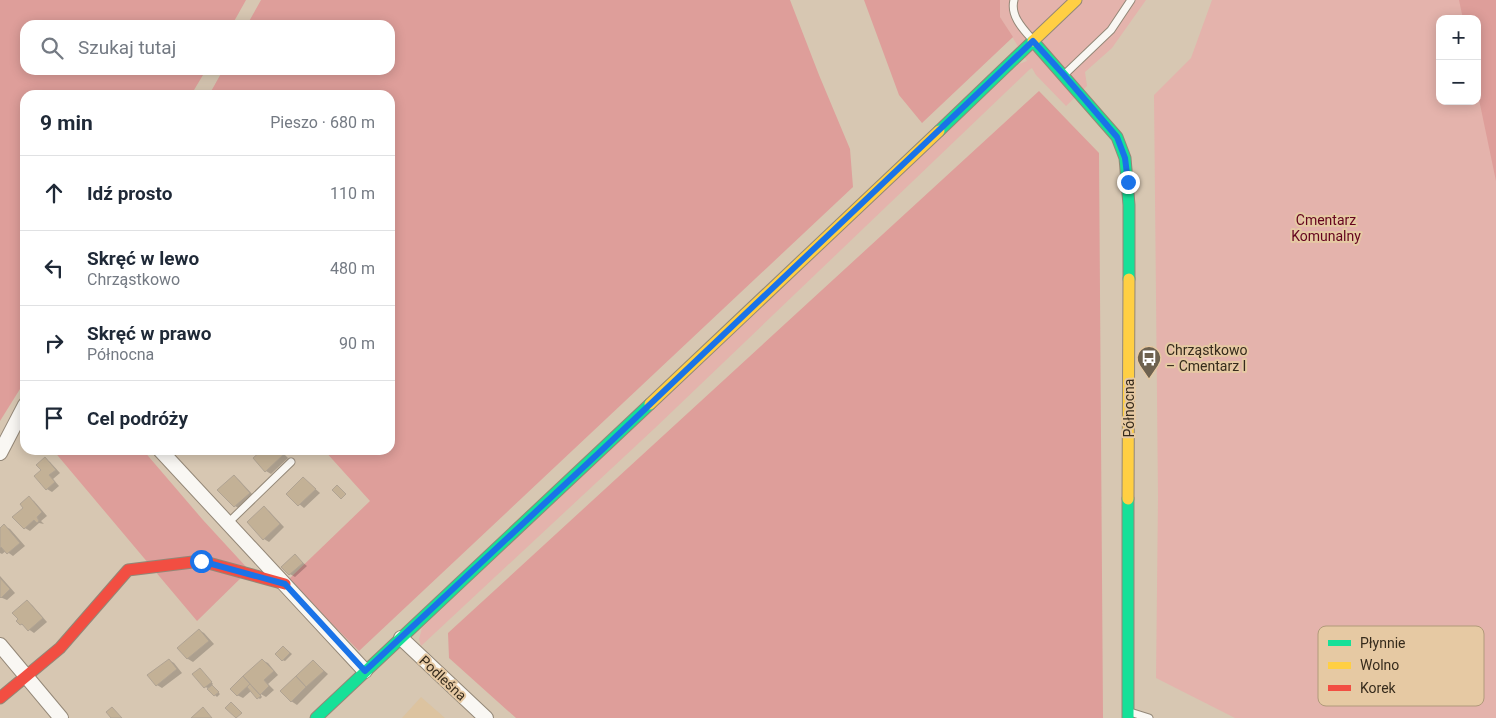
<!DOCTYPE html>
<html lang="pl">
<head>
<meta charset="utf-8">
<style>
	:root { --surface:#fff; --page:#f6f6f7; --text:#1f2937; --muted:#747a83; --line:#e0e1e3 }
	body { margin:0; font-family:Roboto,sans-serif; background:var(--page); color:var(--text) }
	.controls { position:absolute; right:15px; top:15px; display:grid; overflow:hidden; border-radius:10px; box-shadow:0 2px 12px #0003 }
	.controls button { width:45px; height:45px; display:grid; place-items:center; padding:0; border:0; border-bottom:1px solid var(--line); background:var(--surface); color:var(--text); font:25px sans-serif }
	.stop { position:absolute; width:15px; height:15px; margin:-11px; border:4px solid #1a73e8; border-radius:50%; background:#fff }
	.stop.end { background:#1a73e8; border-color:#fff; box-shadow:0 1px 5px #0008 }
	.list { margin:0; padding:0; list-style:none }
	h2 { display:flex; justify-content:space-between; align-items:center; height:65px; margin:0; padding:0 20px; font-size:21px }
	h2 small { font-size:16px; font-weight:400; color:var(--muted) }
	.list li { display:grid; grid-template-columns:32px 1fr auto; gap:15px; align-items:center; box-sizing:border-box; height:75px; padding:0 20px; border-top:1px solid var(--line) }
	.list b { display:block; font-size:19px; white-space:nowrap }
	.list p { margin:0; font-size:16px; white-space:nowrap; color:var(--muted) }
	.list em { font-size:16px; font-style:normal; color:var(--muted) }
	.icon { flex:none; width:28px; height:28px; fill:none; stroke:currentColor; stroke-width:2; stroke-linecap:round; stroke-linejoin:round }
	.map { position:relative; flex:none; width:1496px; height:718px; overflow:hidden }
	.search { position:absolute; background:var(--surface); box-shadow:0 2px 12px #0003; left:20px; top:20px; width:375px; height:55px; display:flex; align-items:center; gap:12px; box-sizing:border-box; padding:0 18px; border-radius:15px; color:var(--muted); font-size:19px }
	.panel { position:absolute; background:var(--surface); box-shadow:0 2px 12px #0003; left:20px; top:90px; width:375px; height:365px; border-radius:15px }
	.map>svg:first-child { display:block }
	.built { fill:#dcc3a0 }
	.green { fill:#e4b3ac }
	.forest { fill:#de9e9a }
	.shadow { fill:#0003 }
	.building { fill:#c3b196; stroke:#b0a393 }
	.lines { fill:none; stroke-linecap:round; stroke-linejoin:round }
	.lane-casing { stroke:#938777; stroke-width:9 }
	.street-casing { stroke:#938777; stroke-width:16 }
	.fast-casing { stroke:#938777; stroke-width:13 }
	.slow-casing { stroke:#938777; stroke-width:13 }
	.jam-casing { stroke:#938777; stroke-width:13 }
	.lane { stroke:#f9f7f3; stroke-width:7 }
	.street { stroke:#f9f7f3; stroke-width:14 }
	.fast { stroke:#16e098; stroke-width:11 }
	.slow { stroke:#ffcf43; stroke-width:11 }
	.jam { stroke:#f24e42; stroke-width:11 }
	.route { stroke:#1a73e8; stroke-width:6 }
	.labels { text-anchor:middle; stroke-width:4; stroke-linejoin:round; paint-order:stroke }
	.park-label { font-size:14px; fill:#64041e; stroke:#e6c9a3 }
	.poi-label { font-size:14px; fill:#362b1c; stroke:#e6c9a3; text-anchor:start }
	.street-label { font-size:14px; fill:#362b1c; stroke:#e6c9a3 }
	.key { fill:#e6c9a3; stroke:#b19a7a; stroke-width:1 }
	.key-label { font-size:14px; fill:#362b1c }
</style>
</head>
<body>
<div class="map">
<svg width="1496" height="718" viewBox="0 0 1496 718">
	<rect width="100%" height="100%" fill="#d7c7b2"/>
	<!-- built -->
	<path class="built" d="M 421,697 L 445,718 L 402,718 Z"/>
	<!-- green -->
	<path class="green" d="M 1000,0 L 1146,0 L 1112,48 L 1085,72 L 1087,86 L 1066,106 L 1036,75 L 1032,68 L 1029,70 L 655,428 L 421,646 L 419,639 L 422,628 L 1019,64 L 1027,61 L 1000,17 Z
		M 1212,0 L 1467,0 L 1472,19 L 1440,19 L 1440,101 L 1477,101 L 1477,39 L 1496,109 L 1496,718 L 1235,718 L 1156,678 L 1158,497 L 1154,95 L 1191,58 Z"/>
	<!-- forest -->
	<path class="forest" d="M 0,0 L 246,0 L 232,25 L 25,25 L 25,70 L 206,70 L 191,95 L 25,95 L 25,381 L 0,421 Z
		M 261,0 L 790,0 L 819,75 L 850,149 L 853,187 L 359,651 L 288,580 L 370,501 L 324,450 L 390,450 L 390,95 L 209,95 L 223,70 L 390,70 L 390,25 L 247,25 Z
		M 864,0 L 1000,0 L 1000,17 L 1013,37 L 922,123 L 899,95 Z
		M 1459,0 L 1496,0 L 1496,181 L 1477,90 L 1477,19 L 1463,19 Z
		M 1039,91 L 1099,153 L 1103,718 L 516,718 L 449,658 L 448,633 Z
		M 53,450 L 143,450 L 203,520 L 249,570 L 197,621 Z"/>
	<!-- shadow -->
	<path class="shadow" d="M 263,450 L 280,450 L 288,458 L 271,474 L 266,471 Z
		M 45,459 L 50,462 L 60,473 L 53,479 L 59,486 L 52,492 L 47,489 L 42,471 Z
		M 234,476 L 239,480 L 254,496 L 240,509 L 235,506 Z
		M 303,478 L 320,493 L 304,508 L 287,494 Z
		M 29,498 L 34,501 L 47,516 L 41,521 L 44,524 L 39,523 L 30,531 L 25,528 L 14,517 L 25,508 Z
		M 264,508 L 269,511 L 284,527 L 269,542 L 264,539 Z
		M 4,526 L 10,529 L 25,546 L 13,556 L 6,551 L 2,554 L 0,553 L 0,530 Z
		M 295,556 L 307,566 L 295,577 L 290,574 Z
		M 0,576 L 15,593 L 7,600 L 0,597 Z
		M 27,602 L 32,605 L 47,622 L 34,633 L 21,624 Z
		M 199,630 L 204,633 L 214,644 L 193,662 L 188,659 L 179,648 Z
		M 284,647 L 292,654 L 285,661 L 282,660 Z
		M 169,660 L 174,663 L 182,673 L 162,688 L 157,685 Z
		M 262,660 L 268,663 L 278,675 L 268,684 L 274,690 L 266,697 L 259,693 L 262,697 L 260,699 L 251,691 L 243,698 L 237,695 L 231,689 Z
		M 313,661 L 328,674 L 297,705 L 291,701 Z
		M 200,669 L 213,684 L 211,686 L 220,694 L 217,697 L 208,688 L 205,687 L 194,674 Z"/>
	<!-- building -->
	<path class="building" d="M 262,450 L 279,450 L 283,455 L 265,472 L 253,458 Z
		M 45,457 L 56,470 L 49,475 L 55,482 L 46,490 L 34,476 L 41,470 L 36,465 Z
		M 234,475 L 250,493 L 234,507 L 217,490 Z
		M 303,477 L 316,489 L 298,506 L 286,494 Z
		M 337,485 L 346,494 L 341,499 L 332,490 Z
		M 29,496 L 42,512 L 37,517 L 39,521 L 37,523 L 34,520 L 24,529 L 12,517 L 23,508 L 20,504 Z
		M 264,506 L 280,524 L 263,540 L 247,522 Z
		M 4,524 L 20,543 L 7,554 L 1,547 L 0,548 L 0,528 Z
		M 295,554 L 303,563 L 289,575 L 281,567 Z
		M 0,578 L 10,589 L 1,598 L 0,597 Z
		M 27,600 L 43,618 L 28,631 L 22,624 L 20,625 L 16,621 L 18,619 L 12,613 Z
		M 199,629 L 209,641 L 187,659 L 177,648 Z
		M 283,646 L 290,653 L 282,661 L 275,654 Z
		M 169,659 L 177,669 L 156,686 L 147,675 Z
		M 262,659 L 274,671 L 264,680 L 269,686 L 260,695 L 243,676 Z
		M 313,660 L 324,671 L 306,687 L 296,676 Z
		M 200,668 L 212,682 L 204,688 L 192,674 Z
		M 243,676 L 250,684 L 237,696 L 230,689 Z
		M 296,676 L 306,687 L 291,702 L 280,691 Z
		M 250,684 L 261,696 L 257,699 L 247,687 Z
		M 212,685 L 219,692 L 214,696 L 207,689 Z
		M 231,702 L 242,713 L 236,718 L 225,708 Z
		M 112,707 L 122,718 L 111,718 L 106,712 Z
		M 203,707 L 212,718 L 191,718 Z"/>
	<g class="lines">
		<!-- lane casing -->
		<g class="lane-casing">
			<path id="lane" d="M 1014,0 C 1010,15 1022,28 1031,38
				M 1065,74 L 1111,30 L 1131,0
				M 228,523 L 291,462
				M 1130,712 L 1149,718"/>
		</g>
		<!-- street casing -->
		<g class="street-casing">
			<path id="street" d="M 160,450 L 365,671
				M 0,453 L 25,405
				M 401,638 L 486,718
				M 0,645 L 61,718"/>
		</g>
		<!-- fast casing -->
		<g class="fast-casing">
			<path id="fast" d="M 939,131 L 1033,41 L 1117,137 L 1125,158 L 1129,205 L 1129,279
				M 316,718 L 650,404
				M 1128,718 L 1128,499"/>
		</g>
		<!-- slow casing -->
		<g class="slow-casing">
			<path id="slow" d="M 1033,41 L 1076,0
				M 650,404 L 939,131
				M 1128,499 L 1129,279"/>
		</g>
		<!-- jam casing -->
		<g class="jam-casing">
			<path id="jam" d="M 0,698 L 60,648 L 128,570 L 201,561 L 285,584"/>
		</g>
		<!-- lane -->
		<use href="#lane" class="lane"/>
		<!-- street -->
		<use href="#street" class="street"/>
		<!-- fast -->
		<use href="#fast" class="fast"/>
		<!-- slow -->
		<use href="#slow" class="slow"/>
		<!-- jam -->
		<use href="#jam" class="jam"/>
	</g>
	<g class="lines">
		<!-- route -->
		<path class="route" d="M 201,561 L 285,584 L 365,671 L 604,448 L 1033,41 L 1064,75 L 1117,137 L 1125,158 L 1128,182"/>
	</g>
	<!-- icons -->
	<defs>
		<g id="bus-pin" transform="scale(1.25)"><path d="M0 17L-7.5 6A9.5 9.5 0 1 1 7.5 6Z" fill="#6e6250" stroke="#e6c9a3"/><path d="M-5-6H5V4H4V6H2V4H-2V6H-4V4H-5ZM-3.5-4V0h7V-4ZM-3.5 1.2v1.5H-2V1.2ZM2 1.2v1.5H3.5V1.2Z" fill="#fff"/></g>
	</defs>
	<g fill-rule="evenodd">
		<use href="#bus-pin" x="1149" y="358"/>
	</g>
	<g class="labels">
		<!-- park labels -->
		<g class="park-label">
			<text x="1326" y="225">Cmentarz<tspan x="1326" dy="16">Komunalny</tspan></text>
		</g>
		<!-- poi labels -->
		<g class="poi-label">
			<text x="1166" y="355">Chrząstkowo<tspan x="1166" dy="16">– Cmentarz I</tspan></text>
		</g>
		<!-- street labels -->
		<g class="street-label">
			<text transform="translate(1129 408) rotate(-90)" y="5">Północna</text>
			<text transform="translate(443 678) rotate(43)" y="5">Podleśna</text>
		</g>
	</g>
	<!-- legend -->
	<rect x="1318" y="626" width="166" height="80" rx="8" class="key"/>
	<rect x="1328" y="640" width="23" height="6" fill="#16e098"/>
	<rect x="1328" y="662" width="23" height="7" fill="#ffcf43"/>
	<rect x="1328" y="685" width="23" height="6" fill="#f24e42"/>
	<g class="key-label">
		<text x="1360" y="648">Płynnie</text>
		<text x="1360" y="670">Wolno</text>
		<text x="1360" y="693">Korek</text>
	</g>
</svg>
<div class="controls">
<button>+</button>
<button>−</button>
</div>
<div class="stop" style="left:201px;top:561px"></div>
<div class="stop end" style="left:1128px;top:182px"></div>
<div class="search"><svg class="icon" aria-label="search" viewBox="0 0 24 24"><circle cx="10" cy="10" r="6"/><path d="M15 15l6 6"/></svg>Szukaj tutaj</div>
<section class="panel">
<h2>9 min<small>Pieszo · 680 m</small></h2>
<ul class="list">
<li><svg class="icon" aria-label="ahead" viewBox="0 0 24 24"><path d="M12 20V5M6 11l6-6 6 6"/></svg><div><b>Idź prosto</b></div><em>110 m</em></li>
<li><svg class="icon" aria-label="left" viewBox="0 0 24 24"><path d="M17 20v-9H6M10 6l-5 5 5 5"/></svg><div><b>Skręć w lewo</b><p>Chrząstkowo</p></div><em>480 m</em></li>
<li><svg class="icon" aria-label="right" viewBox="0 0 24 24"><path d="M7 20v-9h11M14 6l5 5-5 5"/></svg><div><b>Skręć w prawo</b><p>Północna</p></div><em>90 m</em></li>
<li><svg class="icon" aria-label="arrive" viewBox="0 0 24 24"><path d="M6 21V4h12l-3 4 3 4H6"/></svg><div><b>Cel podróży</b></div></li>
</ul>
</section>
</div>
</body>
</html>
